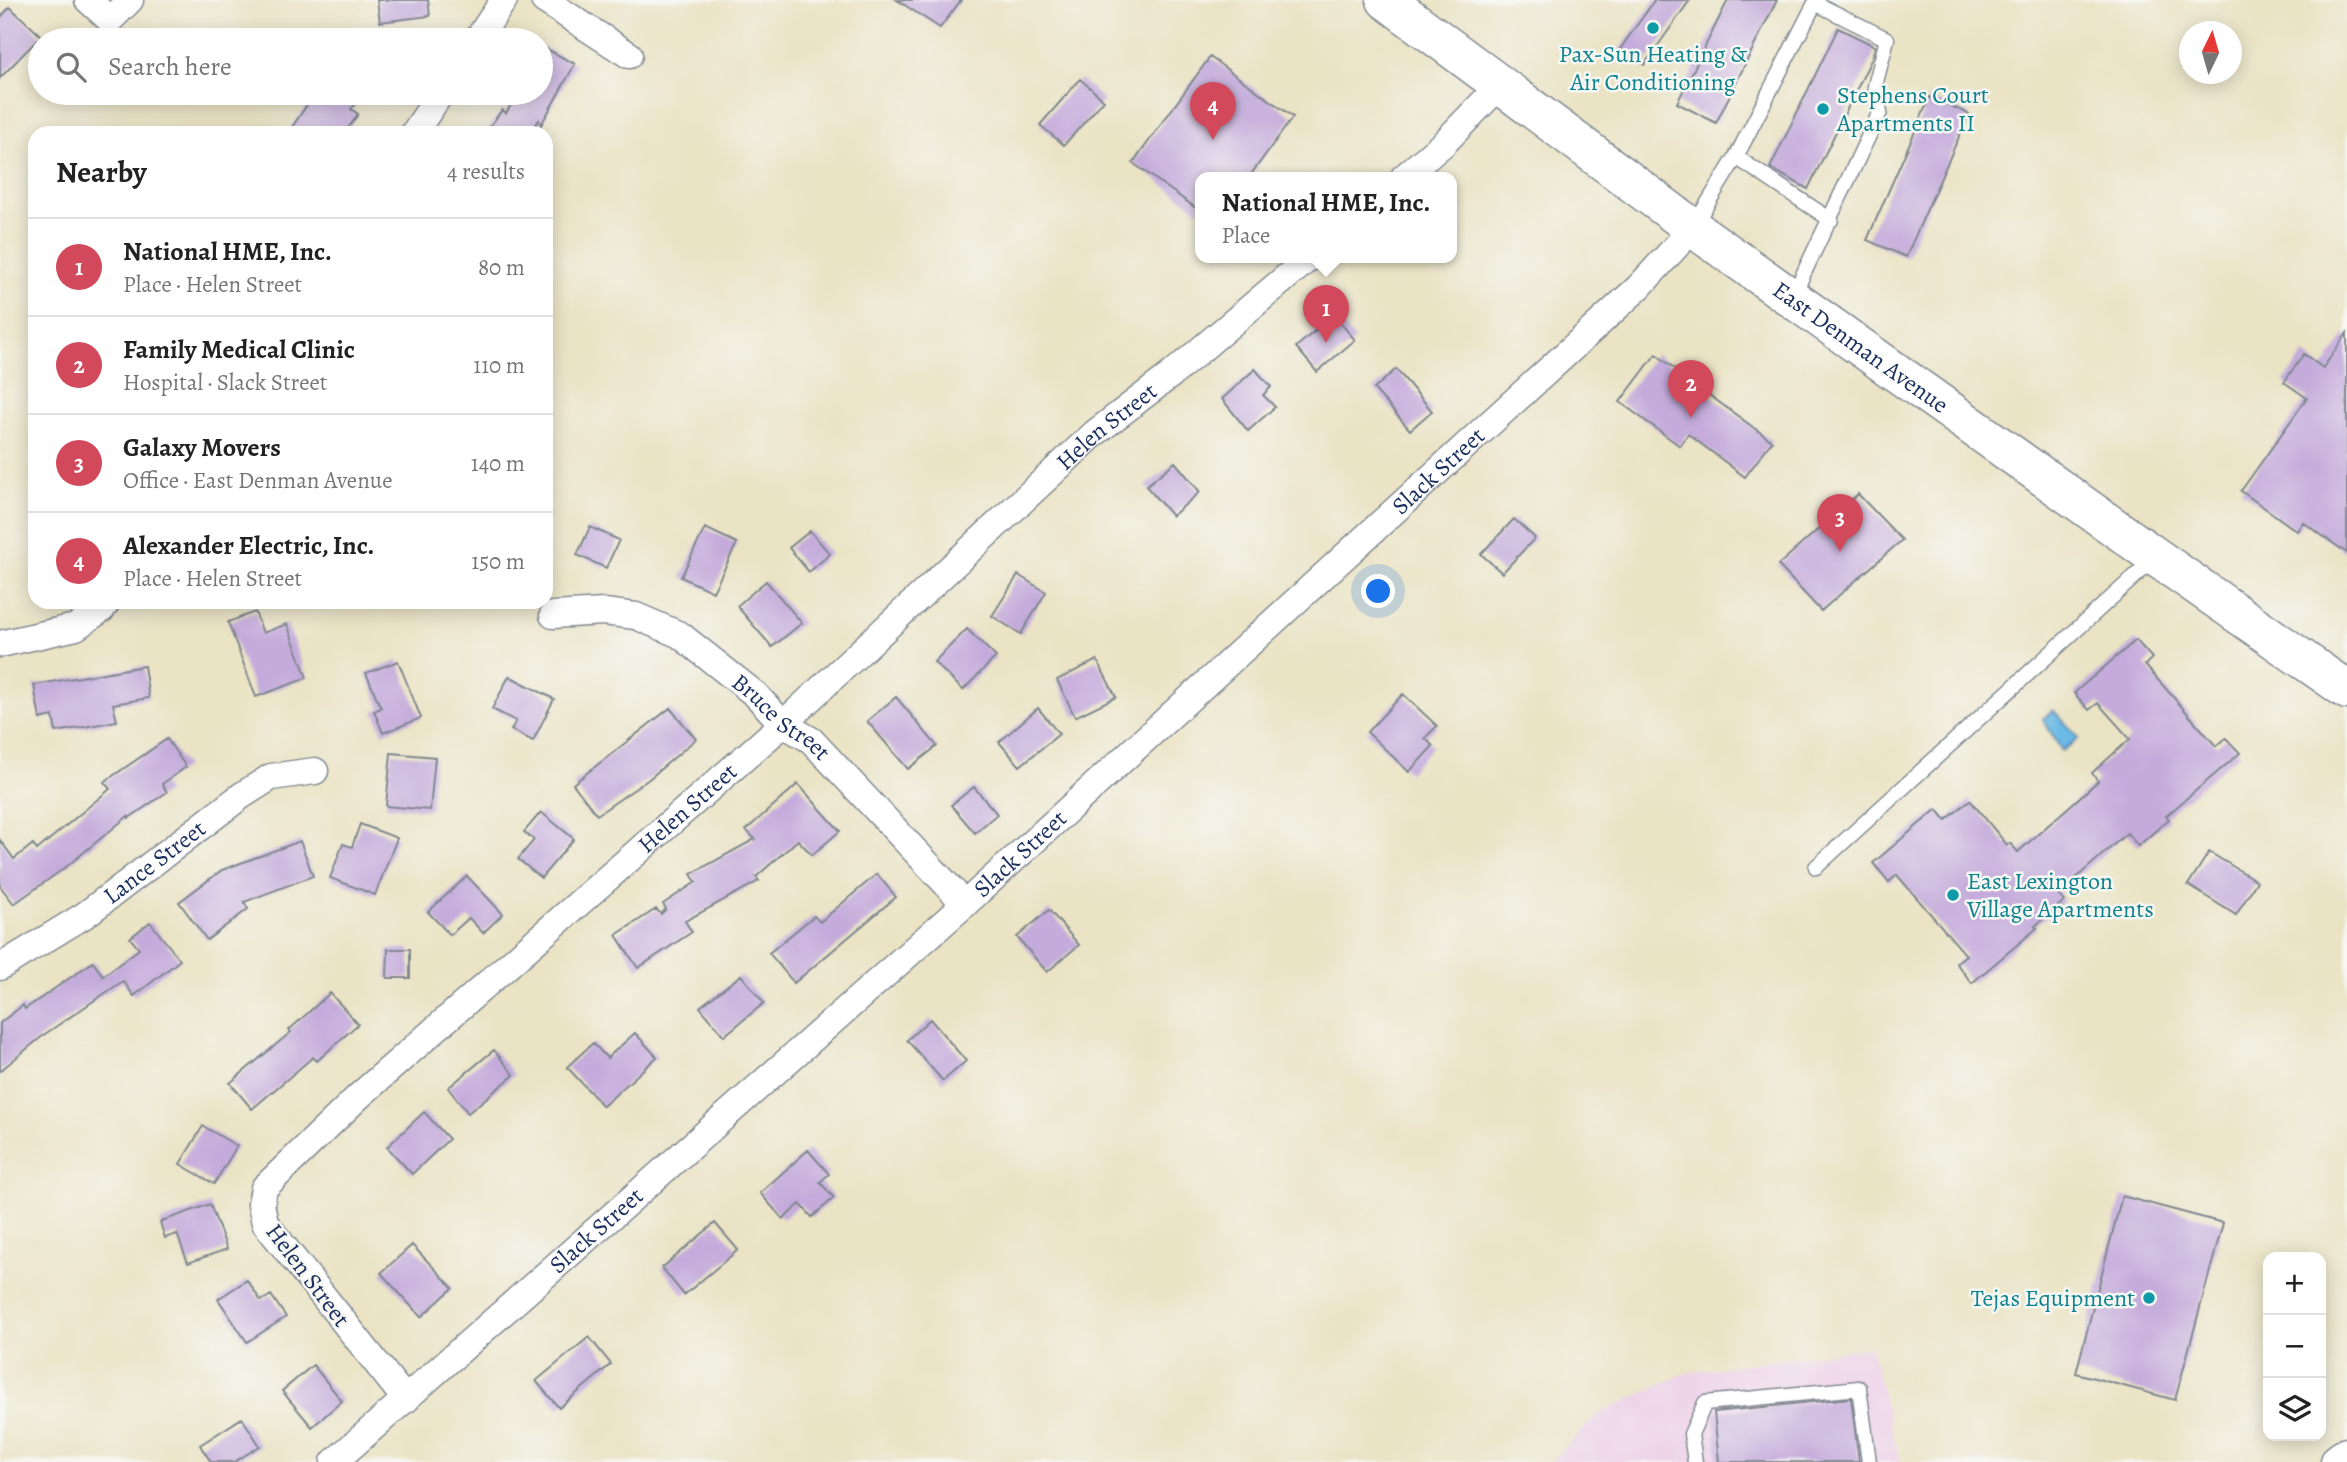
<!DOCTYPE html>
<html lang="en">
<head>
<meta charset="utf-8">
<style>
	:root { --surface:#fff; --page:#f6f6f6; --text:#222; --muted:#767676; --line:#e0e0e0; --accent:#d1495b }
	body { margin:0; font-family:Alegreya,serif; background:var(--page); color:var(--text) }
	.controls { position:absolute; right:21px; bottom:21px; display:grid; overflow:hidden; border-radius:14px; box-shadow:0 4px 18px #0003 }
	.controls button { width:63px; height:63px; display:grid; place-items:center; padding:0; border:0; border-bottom:2px solid var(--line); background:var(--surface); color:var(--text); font:35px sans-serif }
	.compass { position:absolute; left:2179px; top:21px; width:63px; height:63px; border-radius:50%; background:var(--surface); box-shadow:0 4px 18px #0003; rotate:5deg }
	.you { position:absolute; left:1379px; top:592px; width:24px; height:24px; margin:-18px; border:5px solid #fff; border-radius:50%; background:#1a73e8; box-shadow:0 0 0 10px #1a73e833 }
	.badge { display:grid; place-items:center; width:46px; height:46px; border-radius:50%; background:var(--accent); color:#fff; font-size:23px; font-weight:700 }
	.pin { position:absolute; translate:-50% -58px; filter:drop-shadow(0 2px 4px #0008) }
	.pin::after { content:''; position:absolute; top:37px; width:24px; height:21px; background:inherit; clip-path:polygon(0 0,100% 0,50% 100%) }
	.popup { position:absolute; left:1195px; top:172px; width:262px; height:91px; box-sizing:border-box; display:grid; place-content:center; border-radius:14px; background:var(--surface); filter:drop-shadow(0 2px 5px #0005); font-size:23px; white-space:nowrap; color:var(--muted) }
	.popup b { font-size:26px; color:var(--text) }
	.popup::after { content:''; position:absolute; left:50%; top:100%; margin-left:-14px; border:14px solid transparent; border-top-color:var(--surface) }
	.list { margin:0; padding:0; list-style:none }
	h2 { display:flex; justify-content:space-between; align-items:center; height:91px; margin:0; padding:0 28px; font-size:30px }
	h2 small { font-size:23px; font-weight:400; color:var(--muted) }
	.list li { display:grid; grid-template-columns:46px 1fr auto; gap:21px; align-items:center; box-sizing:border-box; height:98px; padding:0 28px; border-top:2px solid var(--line) }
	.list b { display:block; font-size:26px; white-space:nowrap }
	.list p { margin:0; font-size:23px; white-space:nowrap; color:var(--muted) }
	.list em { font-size:23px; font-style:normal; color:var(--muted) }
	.icon { flex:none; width:38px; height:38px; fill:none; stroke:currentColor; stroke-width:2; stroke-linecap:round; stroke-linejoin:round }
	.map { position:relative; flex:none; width:2347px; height:1462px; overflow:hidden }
	.search { position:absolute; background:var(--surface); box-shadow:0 4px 18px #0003; left:28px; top:28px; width:525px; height:77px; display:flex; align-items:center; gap:18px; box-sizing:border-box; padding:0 24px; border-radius:38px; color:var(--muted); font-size:26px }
	.panel { position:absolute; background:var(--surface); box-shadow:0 4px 18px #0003; left:28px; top:126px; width:525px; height:483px; border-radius:21px }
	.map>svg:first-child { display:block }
	.built { fill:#edd0e8 }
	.water { fill:#6bbae5; stroke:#4374a2; stroke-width:2 }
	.building { fill:#c4abdb }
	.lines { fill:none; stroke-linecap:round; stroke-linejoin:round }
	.service-casing { stroke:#828991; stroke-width:17 }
	.minor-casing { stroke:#828991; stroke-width:29 }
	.primary-casing { stroke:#828991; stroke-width:41 }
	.trunk-casing { stroke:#828991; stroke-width:41 }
	.service { stroke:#fff; stroke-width:14 }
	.minor { stroke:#fff; stroke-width:26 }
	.primary { stroke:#fff; stroke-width:38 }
	.trunk { stroke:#fff; stroke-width:38 }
	.culture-dot { fill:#0f9aa8; stroke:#f6f6f2; stroke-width:2.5 }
	.labels { text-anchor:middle; stroke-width:5; stroke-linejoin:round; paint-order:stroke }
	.culture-label { font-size:24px; fill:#0d838f; stroke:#f6f6f2; text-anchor:start }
	.street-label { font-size:24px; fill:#1b2f5e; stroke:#f6f6f2 }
</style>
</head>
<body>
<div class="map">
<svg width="2347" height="1462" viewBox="0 0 2347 1462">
	<rect width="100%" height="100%" fill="#f6f6f2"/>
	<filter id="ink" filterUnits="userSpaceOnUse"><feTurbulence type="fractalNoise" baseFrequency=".0143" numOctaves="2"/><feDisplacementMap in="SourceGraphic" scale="14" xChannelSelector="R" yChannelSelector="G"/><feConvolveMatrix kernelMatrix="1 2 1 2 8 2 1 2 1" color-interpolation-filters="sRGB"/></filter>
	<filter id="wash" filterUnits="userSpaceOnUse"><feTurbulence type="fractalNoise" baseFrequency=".00686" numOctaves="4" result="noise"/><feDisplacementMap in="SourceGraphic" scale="28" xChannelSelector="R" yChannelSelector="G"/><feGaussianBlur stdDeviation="1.57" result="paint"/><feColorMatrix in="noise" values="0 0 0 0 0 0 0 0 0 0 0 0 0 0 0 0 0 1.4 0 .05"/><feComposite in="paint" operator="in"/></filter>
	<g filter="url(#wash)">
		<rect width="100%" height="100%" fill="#eae3c4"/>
		<!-- built -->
		<path class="built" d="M 1871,1347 L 1900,1462 L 1550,1462 L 1598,1414 L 1685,1373 Z"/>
		<!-- water -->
		<path class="water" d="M 2053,710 L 2079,738 L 2062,751 L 2043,719 Z"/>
		<g id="blocks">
			<!-- building -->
			<path class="building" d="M 377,0 L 428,0 L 430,16 L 380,22 Z
				M 897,0 L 961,0 L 940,28 Z
				M 1655,0 L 1690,0 L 1644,65 L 1620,49 Z
				M 1728,0 L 1777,0 L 1716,123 L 1677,103 Z
				M 10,7 L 41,36 L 0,78 L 0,18 Z
				M 1838,28 L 1875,46 L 1872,58 L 1808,189 L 1770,168 Z
				M 541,46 L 575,64 L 541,125 L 539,120 L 530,132 L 532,133 L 485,133 L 502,110 L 506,113 L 518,93 L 541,93 Z
				M 1210,57 L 1293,117 L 1249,177 L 1200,177 L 1200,211 L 1133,163 Z
				M 1080,79 L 1104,100 L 1064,145 L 1040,125 Z
				M 315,93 L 366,93 L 351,109 L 358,114 L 345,133 L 288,133 Z
				M 1930,97 L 1969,114 L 1906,257 L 1867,240 Z
				M 1334,315 L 1355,340 L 1317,372 L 1296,347 Z
				M 2347,333 L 2347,553 L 2303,522 L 2297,531 L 2241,491 L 2307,398 L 2284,382 L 2304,354 L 2323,368 Z
				M 1656,354 L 1680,373 L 1684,369 L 1709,387 L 1705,392 L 1772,441 L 1745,477 L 1688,434 L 1680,446 L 1620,402 Z
				M 1255,369 L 1271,387 L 1263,395 L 1275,407 L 1248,431 L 1222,399 Z
				M 1396,369 L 1432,411 L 1410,430 L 1374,389 Z
				M 1175,462 L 1200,492 L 1172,516 L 1146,486 Z
				M 1858,494 L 1902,540 L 1821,611 L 1778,565 Z
				M 1514,519 L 1535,538 L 1502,573 L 1481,554 Z
				M 590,527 L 619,540 L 606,568 L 577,555 Z
				M 705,528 L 737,543 L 713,592 L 681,577 Z
				M 810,531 L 830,554 L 809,572 L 789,548 Z
				M 1018,575 L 1046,592 L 1021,634 L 992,616 Z
				M 766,581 L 802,623 L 772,647 L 737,606 Z
				M 255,612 L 263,633 L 287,624 L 307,678 L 256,697 L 228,622 Z
				M 967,629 L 996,657 L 963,690 L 934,662 Z
				M 2136,640 L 2152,658 L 2145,665 L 2216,746 L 2226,738 L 2240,753 L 2166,816 L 2169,819 L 2138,846 L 2127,833 L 2058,894 L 2064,901 L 2035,926 L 2037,928 L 1972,983 L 1956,963 L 1966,955 L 1897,875 L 1889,882 L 1873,863 L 1937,809 L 1946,820 L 1970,800 L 2007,845 L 2010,843 L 2018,852 L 2098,781 L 2092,773 L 2130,739 L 2098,703 L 2089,710 L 2074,693 Z
				M 1097,660 L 1116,697 L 1075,717 L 1057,680 Z
				M 398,661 L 421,718 L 383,733 L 374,711 L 381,708 L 366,673 Z
				M 144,666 L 149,698 L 113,704 L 117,721 L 56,732 L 53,716 L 40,719 L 34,685 Z
				M 509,676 L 554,699 L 533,741 L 511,730 L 516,721 L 492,709 Z
				M 1403,694 L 1437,726 L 1425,738 L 1433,746 L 1409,772 L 1367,732 Z
				M 896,697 L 937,746 L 908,769 L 867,721 Z
				M 670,708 L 696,739 L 649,779 L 597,815 L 573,784 Z
				M 1038,708 L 1059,734 L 1020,766 L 999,742 Z
				M 167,739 L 186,767 L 162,784 L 167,792 L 129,818 L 128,816 L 66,867 L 14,904 L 0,886 L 0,840 L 14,859 L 33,844 L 37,850 L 110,789 L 104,782 Z
				M 391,753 L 435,757 L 430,810 L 386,806 Z
				M 798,784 L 840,831 L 812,855 L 798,840 L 756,877 L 759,881 L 685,921 L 692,932 L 638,968 L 616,935 L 656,909 L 661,914 L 666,909 L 663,904 L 696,882 L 691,874 L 755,839 L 746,830 Z
				M 974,787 L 997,814 L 975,833 L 951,805 Z
				M 541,812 L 574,839 L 541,878 L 518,859 L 534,840 L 524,832 Z
				M 360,824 L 397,838 L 375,895 L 330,878 L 343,844 L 352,847 Z
				M 300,841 L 313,876 L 244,902 L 248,909 L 207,940 L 179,902 L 222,870 Z
				M 2209,852 L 2257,881 L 2236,915 L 2188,885 Z
				M 877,874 L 896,897 L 794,983 L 769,953 L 814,916 L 820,922 Z
				M 467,876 L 503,914 L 483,933 L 469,918 L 450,935 L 428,912 Z
				M 1049,910 L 1079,945 L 1047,972 L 1017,937 Z
				M 150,922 L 180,960 L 134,996 L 123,981 L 45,1034 L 0,1071 L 0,1023 L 23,1005 L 25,1009 L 93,962 L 103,976 L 139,949 L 130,938 Z
				M 388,949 L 410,949 L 410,978 L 387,978 Z
				M 741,975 L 764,1003 L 724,1036 L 700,1007 Z
				M 330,993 L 358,1024 L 317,1061 L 313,1057 L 252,1109 L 230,1083 L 291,1032 L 289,1030 Z
				M 930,1019 L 966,1061 L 943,1081 L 907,1040 Z
				M 635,1033 L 657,1057 L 603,1106 L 567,1067 L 593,1043 L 607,1058 Z
				M 494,1050 L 514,1075 L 468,1113 L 448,1088 Z
				M 424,1112 L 449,1139 L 412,1174 L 387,1147 Z
				M 203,1126 L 237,1146 L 214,1184 L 180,1164 Z
				M 808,1150 L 829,1174 L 820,1182 L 834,1198 L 812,1217 L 800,1204 L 783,1219 L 760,1193 Z
				M 2122,1196 L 2223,1223 L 2175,1400 L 2076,1373 Z
				M 210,1204 L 227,1249 L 188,1263 L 177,1234 L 165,1238 L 160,1222 Z
				M 715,1223 L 738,1250 L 684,1295 L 662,1268 Z
				M 412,1245 L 453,1288 L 421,1317 L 381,1273 Z
				M 247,1280 L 261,1301 L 271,1295 L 286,1317 L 247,1342 L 218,1299 Z
				M 589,1337 L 611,1364 L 559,1408 L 536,1381 Z
				M 313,1365 L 342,1401 L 312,1427 L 282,1391 Z
				M 1851,1398 L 1859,1462 L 1719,1462 L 1714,1412 Z
				M 242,1418 L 260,1446 L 234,1462 L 211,1462 L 200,1445 Z"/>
		</g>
	</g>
	<g filter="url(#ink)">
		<use href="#blocks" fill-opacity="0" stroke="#828991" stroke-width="2"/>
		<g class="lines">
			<!-- service casing -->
			<g class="service-casing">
				<path id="service" d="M 1736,157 L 1831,220
					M 1693,227 L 1736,157 L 1815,3 L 1887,39 L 1875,86 L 1880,112 L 1793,296
					M 1816,867 L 2155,558
					M 1695,1462 L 1691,1434 L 1705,1403 L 1859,1388 L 1869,1462"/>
			</g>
			<!-- minor casing -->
			<g class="minor-casing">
				<g id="minor">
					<path d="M 88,0 L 110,20 L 130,0"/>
					<path d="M 544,0 L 629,55"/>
					<path d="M 477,40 L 504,0"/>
					<path d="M 414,133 L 441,93"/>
					<path d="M 1404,177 L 1444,143 L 1501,84"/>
					<path id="s1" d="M 553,615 L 604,612 L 636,616 L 680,635 L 756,695 L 783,724 L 811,740 L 965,904"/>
					<path d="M 0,644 L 76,627 L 102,609 L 107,602"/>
					<path id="s2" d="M 0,967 L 85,915 L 241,796 L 271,777 L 315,771"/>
					<path id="s3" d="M 406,1400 L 265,1223 L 261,1204 L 264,1188 L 358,1097 L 783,724 L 1095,433 L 1172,374 L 1310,257"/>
					<path id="s4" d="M 334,1462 L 965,904 L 1639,287 L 1693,228"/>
				</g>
			</g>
			<!-- primary casing -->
			<g class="primary-casing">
				<g id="primary">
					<path id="s5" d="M 1386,0 L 1693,228 L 2156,557 L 2347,690"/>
				</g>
			</g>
			<!-- trunk casing -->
			<g class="trunk-casing">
				<path id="trunk" d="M 2340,1462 L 2347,1457"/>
			</g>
			<!-- service -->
			<use href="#service" class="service"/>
			<!-- minor -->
			<use href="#minor" class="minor"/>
			<!-- primary -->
			<use href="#primary" class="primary"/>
			<!-- trunk -->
			<use href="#trunk" class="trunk"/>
		</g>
	</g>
	<!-- markers -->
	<g class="culture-dot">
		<circle cx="1653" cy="28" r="7"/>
		<circle cx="1823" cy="109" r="7"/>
		<circle cx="1953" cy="895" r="7"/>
		<circle cx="2149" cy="1298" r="7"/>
	</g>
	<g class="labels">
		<!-- culture labels -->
		<g class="culture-label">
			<text x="1653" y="62" text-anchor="middle">Pax-Sun Heating &amp;<tspan x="1653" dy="28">Air Conditioning</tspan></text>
			<text x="1837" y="103">Stephens Court<tspan x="1837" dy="28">Apartments II</tspan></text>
			<text x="1967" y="889">East Lexington<tspan x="1967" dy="28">Village Apartments</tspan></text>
			<text x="2135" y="1306" text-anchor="end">Tejas Equipment</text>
		</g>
		<!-- street labels -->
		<g class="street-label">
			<text dy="8" stroke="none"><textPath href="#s5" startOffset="588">East Denman Avenue</textPath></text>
			<text dy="8" stroke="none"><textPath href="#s3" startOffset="1398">Helen Street</textPath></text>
			<text dy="8" stroke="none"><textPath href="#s4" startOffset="1484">Slack Street</textPath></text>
			<text dy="8" stroke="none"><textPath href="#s1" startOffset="262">Bruce Street</textPath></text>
			<text dy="8" stroke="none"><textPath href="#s3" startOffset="831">Helen Street</textPath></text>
			<text dy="8" stroke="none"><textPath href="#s4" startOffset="917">Slack Street</textPath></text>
			<text dy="8" stroke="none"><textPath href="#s2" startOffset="187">Lance Street</textPath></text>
			<text dy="8" stroke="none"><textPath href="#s4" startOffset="350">Slack Street</textPath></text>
			<text transform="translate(308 1275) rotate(53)" y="8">Helen Street</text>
		</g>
	</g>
</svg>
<div class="controls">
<button>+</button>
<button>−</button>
<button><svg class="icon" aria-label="layers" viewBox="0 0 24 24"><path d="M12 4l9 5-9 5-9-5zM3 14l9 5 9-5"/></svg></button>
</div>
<svg class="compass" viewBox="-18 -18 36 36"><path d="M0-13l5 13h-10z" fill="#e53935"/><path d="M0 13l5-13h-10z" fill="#767676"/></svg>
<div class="you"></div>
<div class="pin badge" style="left:1326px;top:343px">1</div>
<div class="popup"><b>National HME, Inc.</b>Place</div>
<div class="pin badge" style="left:1691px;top:418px">2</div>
<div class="pin badge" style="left:1840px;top:552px">3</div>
<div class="pin badge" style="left:1213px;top:140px">4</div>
<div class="search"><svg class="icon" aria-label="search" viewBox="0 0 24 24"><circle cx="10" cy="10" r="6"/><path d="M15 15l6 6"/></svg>Search here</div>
<section class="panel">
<h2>Nearby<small>4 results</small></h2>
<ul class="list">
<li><span class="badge">1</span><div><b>National HME, Inc.</b><p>Place · Helen Street</p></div><em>80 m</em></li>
<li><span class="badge">2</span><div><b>Family Medical Clinic</b><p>Hospital · Slack Street</p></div><em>110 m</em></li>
<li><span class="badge">3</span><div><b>Galaxy Movers</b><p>Office · East Denman Avenue</p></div><em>140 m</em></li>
<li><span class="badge">4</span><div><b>Alexander Electric, Inc.</b><p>Place · Helen Street</p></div><em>150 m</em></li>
</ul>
</section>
</div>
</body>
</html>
